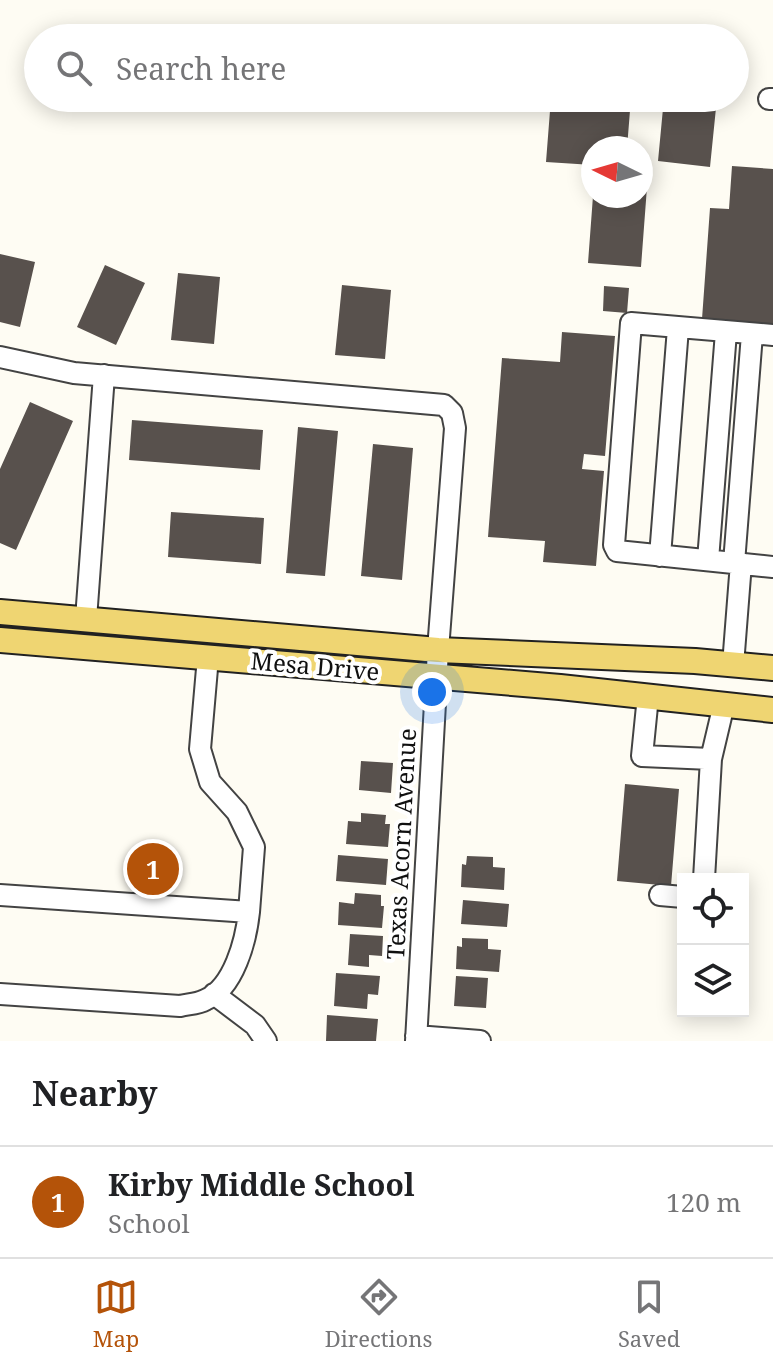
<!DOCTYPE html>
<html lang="en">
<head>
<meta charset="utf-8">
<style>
	:root { --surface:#fff; --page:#f6f6f6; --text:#202124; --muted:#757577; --line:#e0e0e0; --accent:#b45309 }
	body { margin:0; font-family:"Noto Serif",serif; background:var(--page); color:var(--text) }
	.controls { position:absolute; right:24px; bottom:24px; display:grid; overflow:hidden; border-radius:0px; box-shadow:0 4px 20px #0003 }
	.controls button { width:72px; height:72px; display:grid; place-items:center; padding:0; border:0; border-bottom:2px solid var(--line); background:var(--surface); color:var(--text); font:40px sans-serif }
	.compass { position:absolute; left:581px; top:136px; width:72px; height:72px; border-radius:50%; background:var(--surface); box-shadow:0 4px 20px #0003; rotate:275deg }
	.you { position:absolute; left:432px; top:692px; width:28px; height:28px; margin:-20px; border:6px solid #fff; border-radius:50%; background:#1a73e8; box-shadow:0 0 0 12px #1a73e833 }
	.badge { display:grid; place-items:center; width:52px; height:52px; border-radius:50%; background:var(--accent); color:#fff; font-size:26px; font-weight:700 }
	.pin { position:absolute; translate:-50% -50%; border:4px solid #fff; box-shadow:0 2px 8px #0006 }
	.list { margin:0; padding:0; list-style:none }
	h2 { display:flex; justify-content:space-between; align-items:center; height:104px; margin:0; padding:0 32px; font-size:34px }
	h2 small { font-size:26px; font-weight:400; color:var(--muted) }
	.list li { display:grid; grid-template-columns:52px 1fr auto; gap:24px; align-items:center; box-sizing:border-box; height:112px; padding:0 32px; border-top:2px solid var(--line) }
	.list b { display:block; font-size:30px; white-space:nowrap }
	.list p { margin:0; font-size:26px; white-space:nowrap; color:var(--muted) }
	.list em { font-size:26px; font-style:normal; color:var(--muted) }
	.icon { flex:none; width:44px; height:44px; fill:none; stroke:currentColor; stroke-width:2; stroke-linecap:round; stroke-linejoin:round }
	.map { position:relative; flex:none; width:773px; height:1041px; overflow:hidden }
	.search { position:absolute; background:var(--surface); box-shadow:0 4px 20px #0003; left:24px; right:24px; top:24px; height:88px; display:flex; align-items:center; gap:20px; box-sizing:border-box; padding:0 28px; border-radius:44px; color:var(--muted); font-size:30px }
	.sheet { height:216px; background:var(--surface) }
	nav { display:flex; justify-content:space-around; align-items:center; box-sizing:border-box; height:112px; border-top:2px solid var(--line); background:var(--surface); font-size:22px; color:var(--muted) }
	nav a { display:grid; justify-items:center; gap:4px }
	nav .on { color:var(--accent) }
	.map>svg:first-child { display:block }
	.building { fill:#58514d }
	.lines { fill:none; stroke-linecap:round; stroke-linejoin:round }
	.minor-casing { stroke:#434343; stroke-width:24 }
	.major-casing { stroke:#212121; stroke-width:28 }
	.minor { stroke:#fff; stroke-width:20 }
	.major { stroke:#efd572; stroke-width:24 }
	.labels { text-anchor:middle; stroke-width:8; stroke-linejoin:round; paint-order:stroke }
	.street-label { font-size:24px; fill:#101010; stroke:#fff }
</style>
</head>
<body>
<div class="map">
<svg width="773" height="1041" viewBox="0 0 773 1041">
	<rect width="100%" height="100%" fill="#fefcf3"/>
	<!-- building -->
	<path class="building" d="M 551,98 L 631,98 L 627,148 L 593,148 L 593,165 L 546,162 Z
		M 664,98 L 717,98 L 710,167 L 658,161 Z
		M 732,166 L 773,169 L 773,324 L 702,319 L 710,208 L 729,209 Z
		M 641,187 L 647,187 L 641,267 L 588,263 L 593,196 L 641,196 Z
		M 0,254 L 35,262 L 20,327 L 0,322 Z
		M 105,265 L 145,283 L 116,345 L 77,327 Z
		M 178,273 L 220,277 L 214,344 L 171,340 Z
		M 342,285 L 391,290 L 385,359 L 335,355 Z
		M 604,286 L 629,288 L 627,313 L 603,311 Z
		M 562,332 L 615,336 L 605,456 L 584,454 L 582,469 L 604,471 L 596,566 L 543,562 L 545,541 L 488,537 L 502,358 L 560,362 Z
		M 30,402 L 73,421 L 16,550 L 0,543 L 0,469 Z
		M 132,420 L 263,430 L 260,470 L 129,460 Z
		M 298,427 L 338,431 L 325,576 L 286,573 Z
		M 373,444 L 413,448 L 402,580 L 361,576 Z
		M 171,512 L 264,518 L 261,564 L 168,557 Z
		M 361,761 L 393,763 L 391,793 L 359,790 Z
		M 625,784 L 679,789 L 671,886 L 617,881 Z
		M 361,813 L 386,815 L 385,824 L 390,824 L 388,847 L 346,844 L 348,821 L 361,822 Z
		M 338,855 L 388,859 L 386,885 L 336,881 Z
		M 467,856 L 493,857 L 493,867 L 505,868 L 504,890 L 461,887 L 462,864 L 466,865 Z
		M 355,893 L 381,895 L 381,906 L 384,906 L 382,928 L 338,925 L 339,902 L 354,904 Z
		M 463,900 L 509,904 L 507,927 L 461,924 Z
		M 350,934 L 383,936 L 382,956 L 369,955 L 369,967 L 348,965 Z
		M 462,938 L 488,939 L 488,949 L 501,950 L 499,972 L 456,969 L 457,946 L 462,947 Z
		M 336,973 L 380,976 L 378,995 L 368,994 L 367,1009 L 334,1006 Z
		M 456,976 L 488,978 L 486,1008 L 454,1006 Z
		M 327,1015 L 378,1019 L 376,1041 L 326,1041 Z"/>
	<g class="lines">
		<!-- minor casing -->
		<g class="minor-casing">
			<path id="minor" d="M 769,99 L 773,99
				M 773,335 L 631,323 L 614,545 L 617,551 L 773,567
				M 0,357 L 74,373 L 444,405 L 452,413 L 455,428 L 438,650 L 416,1041
				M 660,556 L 678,328
				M 708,560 L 726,332
				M 734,563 L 752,334
				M 86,619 L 104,375
				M 733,665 L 741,563
				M 648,696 L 642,756 L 711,759
				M 704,879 L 711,759 L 724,704
				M 0,895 L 249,912 L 254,847 L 237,812 L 210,782 L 200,749 L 208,657
				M 660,895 L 683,897
				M 0,994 L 180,1006 C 188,1004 198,1004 205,1000 C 234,988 246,940 249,912
				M 214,994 L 255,1025 L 266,1041
				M 416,1036 L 480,1041"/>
		</g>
		<!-- major casing -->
		<g class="major-casing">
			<path id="major" d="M 0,612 L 438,650 L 695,661 L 773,668
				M 0,640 L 560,687 L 773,710"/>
		</g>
		<!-- minor -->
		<use href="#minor" class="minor"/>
		<!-- major -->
		<use href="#major" class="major"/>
	</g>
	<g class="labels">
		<!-- street labels -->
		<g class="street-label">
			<text transform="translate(315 667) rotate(5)" y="8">Mesa Drive</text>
			<text transform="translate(402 844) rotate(-87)" y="8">Texas Acorn Avenue</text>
		</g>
	</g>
</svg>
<div class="controls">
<button><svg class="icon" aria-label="locate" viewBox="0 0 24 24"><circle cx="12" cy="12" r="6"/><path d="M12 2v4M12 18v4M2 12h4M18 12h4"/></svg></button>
<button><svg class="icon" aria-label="layers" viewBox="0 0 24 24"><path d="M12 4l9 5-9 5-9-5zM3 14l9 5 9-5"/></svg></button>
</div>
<svg class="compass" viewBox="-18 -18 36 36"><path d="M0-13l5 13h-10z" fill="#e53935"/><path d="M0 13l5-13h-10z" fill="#757577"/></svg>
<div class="you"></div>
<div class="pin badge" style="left:153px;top:869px">1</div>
<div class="search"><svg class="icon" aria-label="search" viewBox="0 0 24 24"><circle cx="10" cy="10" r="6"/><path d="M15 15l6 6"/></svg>Search here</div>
</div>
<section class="sheet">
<h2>Nearby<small></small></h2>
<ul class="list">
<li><span class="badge">1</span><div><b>Kirby Middle School</b><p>School</p></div><em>120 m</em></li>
</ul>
</section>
<nav>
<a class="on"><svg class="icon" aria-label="map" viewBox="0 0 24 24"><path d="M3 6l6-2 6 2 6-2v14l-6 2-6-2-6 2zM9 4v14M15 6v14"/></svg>Map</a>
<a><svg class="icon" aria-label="directions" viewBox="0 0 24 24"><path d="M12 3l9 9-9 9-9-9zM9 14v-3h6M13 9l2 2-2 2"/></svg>Directions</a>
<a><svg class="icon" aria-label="saved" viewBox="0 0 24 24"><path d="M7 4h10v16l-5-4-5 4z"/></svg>Saved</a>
</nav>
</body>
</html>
